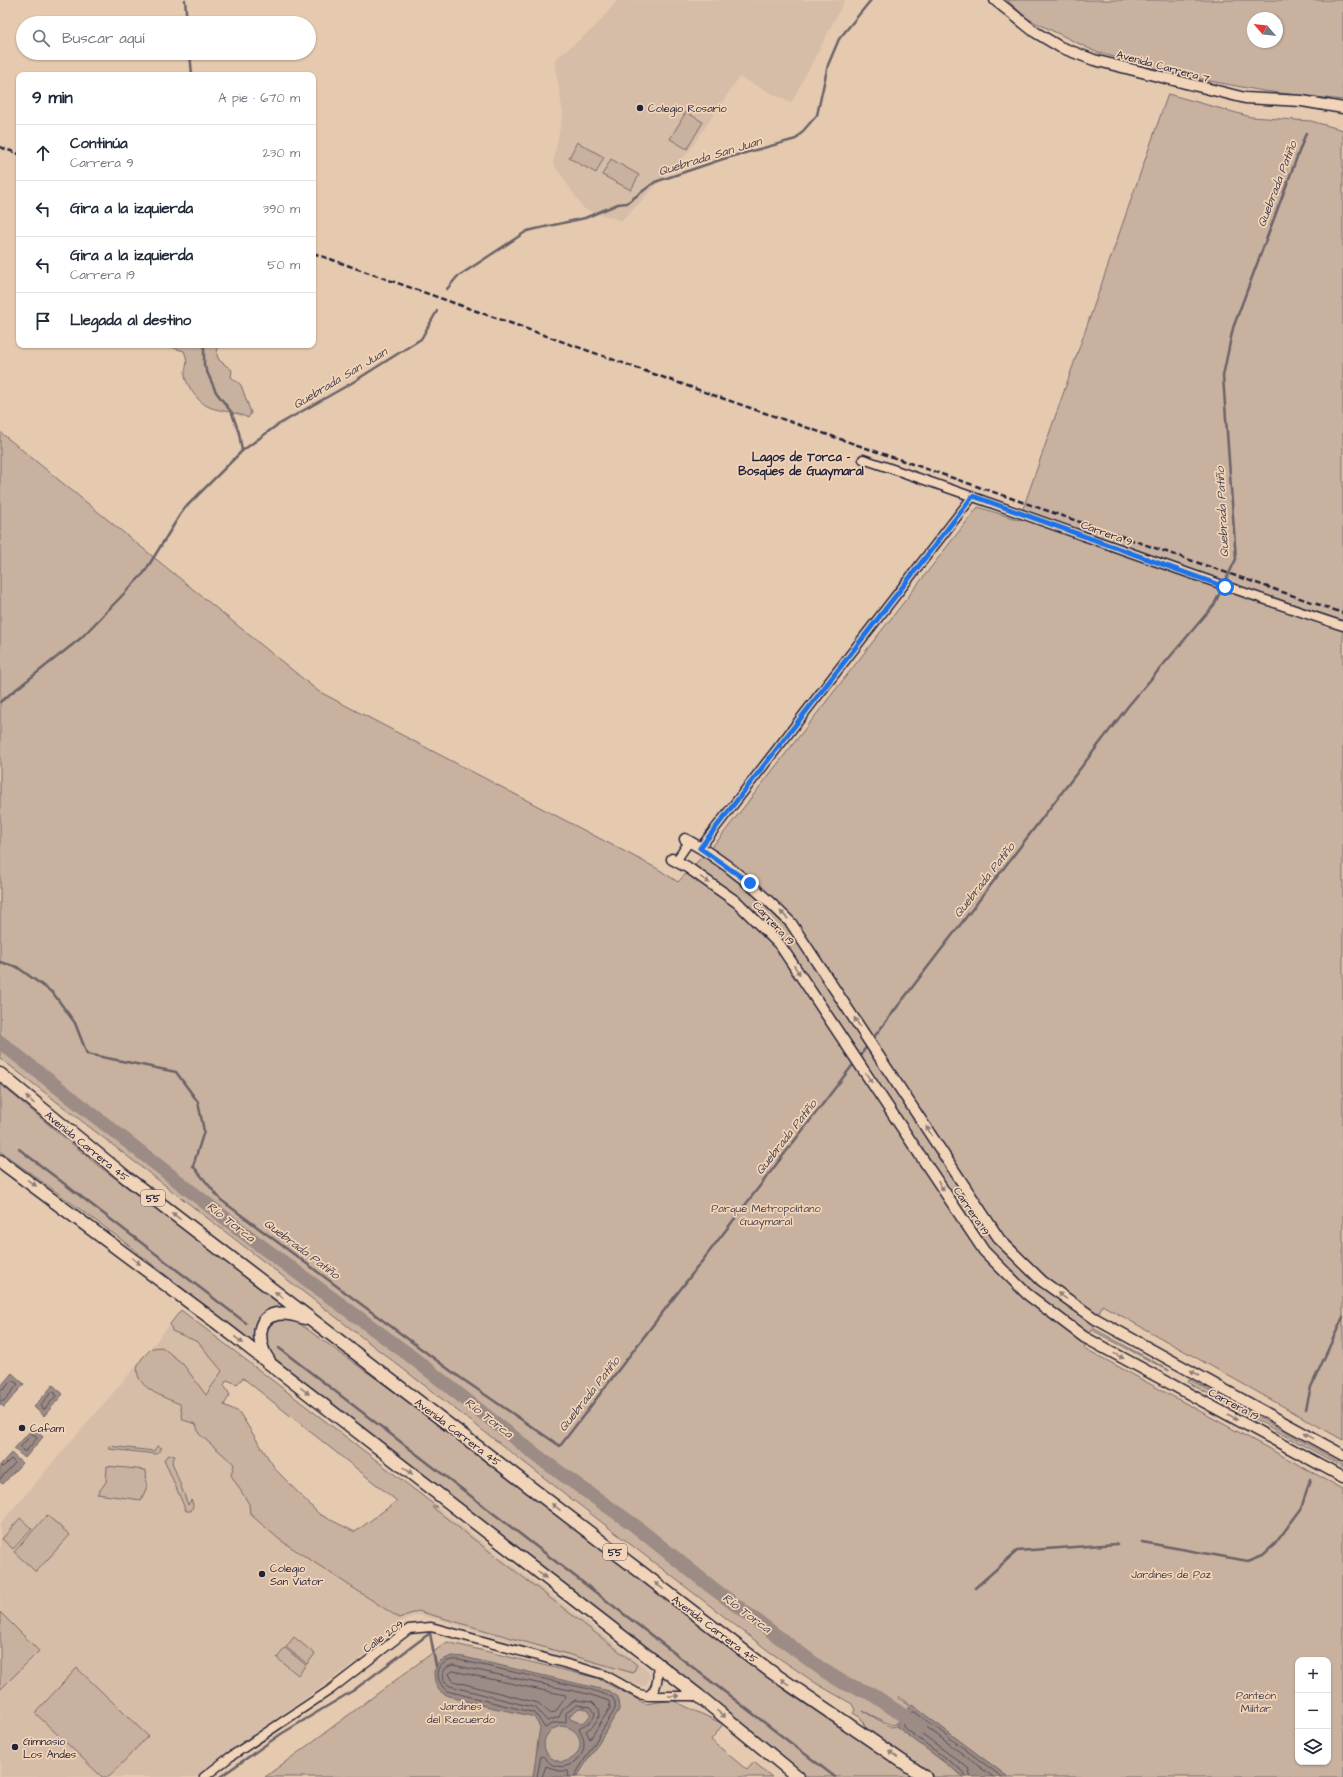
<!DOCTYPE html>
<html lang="es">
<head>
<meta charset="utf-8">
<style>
	:root { --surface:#fff; --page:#f2f2f3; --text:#1f2937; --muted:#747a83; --line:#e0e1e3 }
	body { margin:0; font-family:"Architects Daughter",sans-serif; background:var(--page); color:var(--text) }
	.controls { position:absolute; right:12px; bottom:12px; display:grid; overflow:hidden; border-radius:8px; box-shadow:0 1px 3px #0004 }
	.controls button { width:36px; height:36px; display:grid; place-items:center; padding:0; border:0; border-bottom:1px solid var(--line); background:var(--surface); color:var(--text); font:20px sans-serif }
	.compass { position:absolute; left:1247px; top:12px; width:36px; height:36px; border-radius:50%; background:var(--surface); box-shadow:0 1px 3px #0004; rotate:298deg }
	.stop { position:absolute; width:12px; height:12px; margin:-9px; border:3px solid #1a73e8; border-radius:50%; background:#fff }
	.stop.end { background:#1a73e8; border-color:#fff; box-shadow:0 1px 4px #0008 }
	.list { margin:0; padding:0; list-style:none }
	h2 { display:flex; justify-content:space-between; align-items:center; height:52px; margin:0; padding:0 16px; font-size:17px }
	h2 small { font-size:13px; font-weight:400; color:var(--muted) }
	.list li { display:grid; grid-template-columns:26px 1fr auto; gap:12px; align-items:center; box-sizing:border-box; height:56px; padding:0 16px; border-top:1px solid var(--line) }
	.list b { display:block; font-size:15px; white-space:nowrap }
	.list p { margin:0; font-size:13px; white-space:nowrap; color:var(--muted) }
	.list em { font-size:13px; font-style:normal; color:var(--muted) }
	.icon { flex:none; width:22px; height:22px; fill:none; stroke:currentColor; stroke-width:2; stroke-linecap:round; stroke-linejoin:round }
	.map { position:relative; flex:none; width:1343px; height:1777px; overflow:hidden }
	.search { position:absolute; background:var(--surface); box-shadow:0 1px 3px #0004; left:16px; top:16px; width:300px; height:44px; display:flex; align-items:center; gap:10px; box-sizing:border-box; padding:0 14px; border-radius:22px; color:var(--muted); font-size:15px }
	.panel { position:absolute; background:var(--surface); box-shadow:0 1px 3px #0004; left:16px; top:72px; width:300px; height:276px; border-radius:8px }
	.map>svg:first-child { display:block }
	.built { fill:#d6bda7 }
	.green { fill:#c8b19f; stroke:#756a6d; fill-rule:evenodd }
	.water { fill:#9d8c85; stroke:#6c6267; fill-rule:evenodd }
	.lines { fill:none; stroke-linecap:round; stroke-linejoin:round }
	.shore { stroke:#534c59; stroke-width:1 }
	.stream { stroke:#6c6267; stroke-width:2.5 }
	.river { stroke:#9d8c85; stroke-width:14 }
	.minor-casing { stroke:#22223b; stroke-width:11 }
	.major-casing { stroke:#22223b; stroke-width:13 }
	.highway-casing { stroke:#22223b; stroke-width:15 }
	.minor { stroke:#f2d5b8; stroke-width:8 }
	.major { stroke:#f2d5b8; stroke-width:10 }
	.highway { stroke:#f2d5b8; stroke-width:12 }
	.rail { stroke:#22223b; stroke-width:2.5; stroke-dasharray:6 3; stroke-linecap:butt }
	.oneway { fill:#8a7c7a }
	.route { stroke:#1a73e8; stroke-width:5 }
	.poi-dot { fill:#22223b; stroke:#f2d5b8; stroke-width:1.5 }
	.labels { text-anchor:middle; stroke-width:3.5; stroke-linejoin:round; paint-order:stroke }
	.shield { fill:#f2d5b8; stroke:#605860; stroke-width:1 }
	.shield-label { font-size:10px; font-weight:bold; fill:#22223b }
	.street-label { font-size:11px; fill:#22223b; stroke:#f2d5b8 }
	.poi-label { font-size:11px; fill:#22223b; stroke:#f2d5b8; text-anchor:start }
	.park-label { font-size:11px; fill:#433f4f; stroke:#f2d5b8 }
	.water-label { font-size:12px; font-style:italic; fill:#474251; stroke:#f2d5b8 }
	.neighbourhood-label { font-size:12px; font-weight:bold; fill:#22223b; stroke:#f2d5b8 }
</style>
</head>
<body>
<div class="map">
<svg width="1343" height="1777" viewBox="0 0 1343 1777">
	<rect width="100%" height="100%" fill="#e5cab0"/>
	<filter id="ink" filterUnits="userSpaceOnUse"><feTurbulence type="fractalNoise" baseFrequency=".025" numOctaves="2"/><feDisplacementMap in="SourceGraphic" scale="8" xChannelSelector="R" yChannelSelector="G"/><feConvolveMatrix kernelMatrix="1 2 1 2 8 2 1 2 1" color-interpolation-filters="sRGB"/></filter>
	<g filter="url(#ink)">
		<!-- built -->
		<path class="built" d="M 618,0 L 845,0 L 791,103 L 739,77 L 689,151 L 622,221 L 584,209 L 553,163 L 563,113 L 554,60 L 595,27 Z
			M 170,1324 L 172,1331 L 198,1342 L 222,1371 L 206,1395 L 239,1412 L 276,1470 L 319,1514 L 355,1532 L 401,1498 L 414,1506 L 437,1507 L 645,1667 L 651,1676 L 645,1686 L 637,1685 L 607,1671 L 433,1618 L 417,1615 L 400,1622 L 357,1661 L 197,1777 L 0,1777 L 0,1524 L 137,1365 Z"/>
		<!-- green -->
		<path class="green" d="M 1007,0 L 1343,0 L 1343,100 L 1263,91 L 1183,76 L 1096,52 L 1026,18 ZM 1253,18 L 1277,18 L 1277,42 L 1253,42 Z
			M 1168,94 L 1251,117 L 1311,121 L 1343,130 L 1343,1440 L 1102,1305 L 1093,1328 L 1169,1370 L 1169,1371 L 1092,1330 L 1084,1348 L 1343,1489 L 1343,1777 L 1008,1777 L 899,1696 L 898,1698 L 910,1705 L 896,1724 L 892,1725 L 863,1711 L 891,1727 L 896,1726 L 964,1777 L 934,1777 L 865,1727 L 861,1718 L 853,1713 L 855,1710 L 852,1704 L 817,1684 L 770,1652 L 0,1058 L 0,432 L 318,691 L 658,869 L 678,882 L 719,839 L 978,507 L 1019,520 ZM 1298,1660 L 1328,1660 L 1328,1762 L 1298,1762 Z
			M 686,112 L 703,122 L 687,149 L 670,139 Z
			M 577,142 L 604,157 L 596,173 L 569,158 Z
			M 611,159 L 639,175 L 631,190 L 602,175 Z
			M 171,345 L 218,345 L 217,355 L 219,360 L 232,370 L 231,377 L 241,385 L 251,413 L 248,418 C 237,412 227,412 215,409 C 201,406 191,392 186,380 C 182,368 191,366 184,351 L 171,347 Z
			M 0,1084 L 96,1164 L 288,1307 L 274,1310 L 256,1346 L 114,1234 L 0,1151 Z
			M 181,1310 L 437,1507 L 432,1507 L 637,1665 L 633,1673 L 418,1611 L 399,1618 L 280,1540 L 250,1514 L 249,1504 L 231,1475 L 234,1464 L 199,1434 L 196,1424 L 183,1420 L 180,1404 C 165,1398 132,1387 138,1365 C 140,1359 148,1352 152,1348 L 162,1347 L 183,1364 L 206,1395 L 222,1371 L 198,1342 L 172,1331 L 170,1324 ZM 243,1378 L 397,1501 L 355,1532 L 319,1514 L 276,1470 L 239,1412 L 224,1405 L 230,1395 L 224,1385 L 227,1380 L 237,1384 Z
			M 282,1316 L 294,1320 L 307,1329 L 428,1416 L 790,1694 L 914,1777 L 808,1777 L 718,1703 L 280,1364 L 266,1350 L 266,1326 L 273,1319 Z
			M 1189,1379 L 1343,1464 L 1343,1467 L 1187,1382 Z
			M 109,1446 L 154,1451 L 157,1446 L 162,1448 L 157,1454 L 109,1449 Z
			M 169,1455 L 175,1456 L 172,1462 L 188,1505 L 191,1500 L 192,1501 L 193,1506 L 191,1511 L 186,1511 L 164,1459 Z
			M 107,1466 L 146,1470 L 147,1487 L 141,1500 L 97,1494 L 106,1482 Z
			M 47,1515 L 70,1535 L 36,1572 L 14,1552 Z
			M 20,1518 L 32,1529 L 13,1549 L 2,1539 Z
			M 0,1612 L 39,1651 L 0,1690 Z
			M 294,1637 L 315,1654 L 307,1664 L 286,1647 Z
			M 447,1642 L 597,1678 L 646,1704 L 672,1700 L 723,1724 L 711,1740 L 747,1770 L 754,1762 L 772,1777 L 265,1777 Z
			M 285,1648 L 306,1665 L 298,1675 L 277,1658 Z
			M 77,1668 L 148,1736 L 109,1777 L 102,1777 L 35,1713 Z"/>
		<!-- water -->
		<path class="water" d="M 12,1373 L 24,1384 L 4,1407 L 0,1404 L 0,1387 Z
			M 53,1385 L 63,1394 L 44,1416 L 34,1407 Z
			M 33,1428 L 43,1437 L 25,1458 L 14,1449 Z
			M 11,1453 L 22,1463 L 3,1484 L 0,1482 L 0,1465 Z
			M 452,1656 L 464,1657 L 609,1691 L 618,1697 L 619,1710 L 577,1777 L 533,1777 L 540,1727 L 534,1717 C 514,1711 453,1702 440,1691 C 435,1686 434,1678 434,1671 L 440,1661 ZM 579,1708 L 588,1709 L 591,1714 L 586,1721 L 580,1723 L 570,1719 L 569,1716 ZM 561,1726 C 587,1728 586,1760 561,1762 C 538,1757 539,1731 561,1726 Z
			M 912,1705 L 1008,1777 L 964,1777 L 896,1726 Z"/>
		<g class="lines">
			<!-- shore -->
			<path class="shore" d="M 0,1390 L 4,1389 L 12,1380 L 18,1384 L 4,1401 L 0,1401
				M 52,1392 L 55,1392 L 56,1396 L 45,1409 L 43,1409 L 41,1405 Z
				M 32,1434 L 36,1436 L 37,1438 L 26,1451 L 23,1451 L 21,1447 Z
				M 0,1467 L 4,1466 L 11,1459 L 15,1463 L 0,1479
				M 453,1665 L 588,1694 L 609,1701 L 610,1708 L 590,1739 L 586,1731 L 593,1726 L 600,1715 L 599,1709 L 592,1702 L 575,1700 L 563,1709 L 559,1717 L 547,1721 L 536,1708 L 450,1686 L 444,1682 L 443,1673 L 446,1668 Z
				M 453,1671 L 565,1695 L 566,1697 L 555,1712 L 550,1713 L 538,1703 L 453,1681 L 449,1674 Z
				M 537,1777 L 541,1756 C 546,1757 548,1763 553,1765 C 568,1771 585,1759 584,1743 C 584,1738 581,1733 579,1728 C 585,1724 594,1722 595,1713 L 591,1707 L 577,1705 L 566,1713 L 566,1722 L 554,1723 L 545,1728 L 535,1713 L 447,1691 C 437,1683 433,1667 448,1661 C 453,1659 458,1660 464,1661 L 589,1689 L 612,1697 L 615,1702 L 615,1709 L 574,1777
				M 542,1777 L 546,1766 L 559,1771 L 568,1771 L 569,1777
				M 966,1777 L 964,1772 L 903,1727 L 903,1724 L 912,1712 L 915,1712 L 1002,1777
				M 971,1777 L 968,1768 L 910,1725 L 913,1719 L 916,1719 L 993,1777"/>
			<!-- stream -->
			<path class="stream" d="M 185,0 L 187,23
				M 190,53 L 192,75
				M 447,289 L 457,277 L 527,231 L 585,218 L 618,204 L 627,203 L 655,182 L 723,159 L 796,139 L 817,115 L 828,65 L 839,39 L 871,0
				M 204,345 L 204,365 L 216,392 L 232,413 L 239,433 L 242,451
				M 0,702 L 81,638 L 144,573 L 183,510 L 242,451 L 276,426 L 350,384 L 421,339 L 437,311
				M 0,962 L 17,967 L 53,993 L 75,1023 L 87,1054 L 176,1072 L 198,1102 L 204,1131 L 193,1166 L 221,1200 L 455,1374 L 560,1446 L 855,1062
				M 871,1041 L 1129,705 L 1214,605 L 1236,559 L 1223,376 L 1233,328 L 1306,133
				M 858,1058 L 868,1045
				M 19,1149 L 246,1323
				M 279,1348 L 835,1777
				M 1306,1409 L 1311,1387 L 1343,1317
				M 1142,1542 L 1248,1561 L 1263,1555 L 1275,1544 L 1301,1509 L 1310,1479
				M 975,1588 L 1017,1551 L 1117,1544
				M 220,1777 L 281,1734 L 354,1690 L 430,1633 L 436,1666"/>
			<!-- river -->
			<path class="river" d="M 0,1042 L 257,1243 L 408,1354 L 545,1462 L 634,1525 L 710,1586 L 823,1670 L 844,1683 L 872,1694 L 920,1727"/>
			<!-- minor casing -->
			<g class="minor-casing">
				<path id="minor" d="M 863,459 C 1024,513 1182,573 1343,626
					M 700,848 L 973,496
					M 676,861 L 689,842
					M 648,1696 C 659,1688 658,1676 657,1664
					M 204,1777 L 230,1757 L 330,1690 L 409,1629 L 431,1627 L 582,1668 L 605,1675 L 639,1694 L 648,1696 L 699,1696"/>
			</g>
			<!-- major casing -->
			<g class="major-casing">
				<path id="major" d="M 995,0 L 1035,32 L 1060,47 L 1094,60 L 1245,98 L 1302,101 L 1343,108
					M 685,839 C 726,861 758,890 791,923 L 1000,1240 L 1042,1281 L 1094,1318 L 1343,1455
					M 672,859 L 687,867 L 738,903 L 780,945 L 984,1251 L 1027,1294 L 1084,1337 L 1343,1477"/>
			</g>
			<!-- highway casing -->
			<g class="highway-casing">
				<path id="highway" d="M 0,1074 L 127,1178 L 770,1671 L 925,1777
					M 0,1161 L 216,1322 L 699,1696 L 798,1777
					M 269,1361 C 259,1347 253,1318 277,1314 C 286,1312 296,1315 305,1318"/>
			</g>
			<!-- minor -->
			<use href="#minor" class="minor"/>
			<!-- major -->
			<use href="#major" class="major"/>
			<!-- highway -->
			<use href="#highway" class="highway"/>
			<!-- rail -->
			<path class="rail" d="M 0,147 L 19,154
				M 313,253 L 710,394 L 1343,613"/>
		</g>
		<!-- one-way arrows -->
		<defs><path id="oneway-solid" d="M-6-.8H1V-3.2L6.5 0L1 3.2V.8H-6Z"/></defs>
		<g class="oneway">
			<use href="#oneway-solid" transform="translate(705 880) rotate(35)"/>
			<use href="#oneway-solid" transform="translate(784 915) rotate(-136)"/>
			<use href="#oneway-solid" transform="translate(797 970) rotate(56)"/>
			<use href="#oneway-solid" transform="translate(857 1022) rotate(-123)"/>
			<use href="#oneway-solid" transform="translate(869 1078) rotate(56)"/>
			<use href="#oneway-solid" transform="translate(30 1100) rotate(-139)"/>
			<use href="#oneway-solid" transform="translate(929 1131) rotate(-123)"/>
			<use href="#oneway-solid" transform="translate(32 1183) rotate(35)"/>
			<use href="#oneway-solid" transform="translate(941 1186) rotate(56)"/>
			<use href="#oneway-solid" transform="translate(176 1216) rotate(-143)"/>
			<use href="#oneway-solid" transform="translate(136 1261) rotate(37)"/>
			<use href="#oneway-solid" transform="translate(279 1295) rotate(-142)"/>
			<use href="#oneway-solid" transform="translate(1062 1296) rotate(-145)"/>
			<use href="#oneway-solid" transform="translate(239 1340) rotate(38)"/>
			<use href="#oneway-solid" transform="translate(1119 1356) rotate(28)"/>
			<use href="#oneway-solid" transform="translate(1195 1373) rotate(-151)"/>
			<use href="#oneway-solid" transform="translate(305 1391) rotate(37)"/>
			<use href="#oneway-solid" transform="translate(1233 1417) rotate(28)"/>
			<use href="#oneway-solid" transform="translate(1309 1436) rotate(-151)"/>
			<use href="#oneway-solid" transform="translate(408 1471) rotate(38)"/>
			<use href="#oneway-solid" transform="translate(556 1507) rotate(-142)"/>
			<use href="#oneway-solid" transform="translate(542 1575) rotate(38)"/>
			<use href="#oneway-solid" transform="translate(659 1586) rotate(-142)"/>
			<use href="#oneway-solid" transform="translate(785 1682) rotate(-144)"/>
			<use href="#oneway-solid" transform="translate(674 1696)"/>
			<use href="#oneway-solid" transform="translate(721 1714) rotate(39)"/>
			<use href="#oneway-solid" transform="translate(893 1754) rotate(-144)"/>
		</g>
	</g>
	<g class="lines" filter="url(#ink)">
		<!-- route -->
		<path class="route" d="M 750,883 L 700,848 L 973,496 L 1225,587"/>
	</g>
	<!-- markers -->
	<g class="poi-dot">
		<circle cx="640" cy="108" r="4"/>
		<circle cx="22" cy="1428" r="4"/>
		<circle cx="262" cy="1574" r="4"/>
		<circle cx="15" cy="1747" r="4"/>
	</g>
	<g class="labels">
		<!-- shield labels -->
		<g class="shield">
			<rect x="141" y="1190" width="24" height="16" rx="3"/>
			<rect x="603" y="1544" width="24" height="16" rx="3"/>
		</g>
		<g class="shield-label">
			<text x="153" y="1202">55</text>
			<text x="615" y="1556">55</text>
		</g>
		<!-- street labels -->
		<g class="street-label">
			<text transform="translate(1163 66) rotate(15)" y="4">Avenida Carrera 7</text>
			<text transform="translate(1107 533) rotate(20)" y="4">Carrera 9</text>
			<text transform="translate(774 923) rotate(47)" y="4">Carrera 19</text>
			<text transform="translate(87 1146) rotate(39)" y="4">Avenida Carrera 45</text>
			<text transform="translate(972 1211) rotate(56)" y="4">Carrera 19</text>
			<text transform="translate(1234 1404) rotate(28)" y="4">Carrera 19</text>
			<text transform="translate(458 1432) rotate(37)" y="4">Avenida Carrera 45</text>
			<text transform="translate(715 1629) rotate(37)" y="4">Avenida Carrera 45</text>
			<text transform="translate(383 1636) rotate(-36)" y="4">Calle 209</text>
		</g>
		<!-- poi labels -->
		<g class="poi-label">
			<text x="648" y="112">Colegio Rosario</text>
			<text x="30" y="1432">Cafam</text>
			<text x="270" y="1572">Colegio<tspan x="270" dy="13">San Viator</tspan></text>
			<text x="23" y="1745">Gimnasio<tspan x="23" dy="13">Los Andes</tspan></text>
		</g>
		<!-- park labels -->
		<g class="park-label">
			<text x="766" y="1212">Parque Metropolitano<tspan x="766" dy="13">Guaymaral</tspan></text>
			<text x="1171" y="1578">Jardines de Paz</text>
			<text x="1256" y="1699">Panteón<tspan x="1256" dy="13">Militar</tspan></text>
			<text x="461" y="1710">Jardines<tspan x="461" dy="13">del Recuerdo</tspan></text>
		</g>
		<!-- water labels -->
		<g class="water-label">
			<text transform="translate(710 156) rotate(-17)" y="4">Quebrada San Juan</text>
			<text transform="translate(1277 184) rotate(-69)" y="4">Quebrada Patiño</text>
			<text transform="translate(340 378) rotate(-31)" y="4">Quebrada San Juan</text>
			<text transform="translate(1222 512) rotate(-93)" y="4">Quebrada Patiño</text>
			<text transform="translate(984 880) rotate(-52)" y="4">Quebrada Patiño</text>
			<text transform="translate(786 1137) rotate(-52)" y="4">Quebrada Patiño</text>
			<text transform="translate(231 1222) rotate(38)" y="4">Río Torca</text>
			<text transform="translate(302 1249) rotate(37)" y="4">Quebrada Patiño</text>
			<text transform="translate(589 1394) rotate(-52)" y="4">Quebrada Patiño</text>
			<text transform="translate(489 1418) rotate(38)" y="4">Río Torca</text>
			<text transform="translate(747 1613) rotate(37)" y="4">Río Torca</text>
		</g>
		<!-- neighbourhood labels -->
		<g class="neighbourhood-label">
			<text x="801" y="461">Lagos de Torca -<tspan x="801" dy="14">Bosques de Guaymaral</tspan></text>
		</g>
	</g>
</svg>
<div class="controls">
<button>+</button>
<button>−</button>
<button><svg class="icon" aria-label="layers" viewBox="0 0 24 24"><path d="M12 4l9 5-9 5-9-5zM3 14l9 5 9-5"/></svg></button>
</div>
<svg class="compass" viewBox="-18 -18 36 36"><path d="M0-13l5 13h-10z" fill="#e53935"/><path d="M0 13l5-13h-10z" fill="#747a83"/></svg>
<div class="stop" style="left:1225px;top:587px"></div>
<div class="stop end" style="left:750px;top:883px"></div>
<div class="search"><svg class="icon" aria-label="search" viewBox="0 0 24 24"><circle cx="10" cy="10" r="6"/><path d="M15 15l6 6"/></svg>Buscar aquí</div>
<section class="panel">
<h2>9 min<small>A pie · 670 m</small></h2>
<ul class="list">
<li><svg class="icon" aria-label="ahead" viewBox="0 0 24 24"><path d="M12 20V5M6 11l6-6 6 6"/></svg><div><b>Continúa</b><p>Carrera 9</p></div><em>230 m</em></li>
<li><svg class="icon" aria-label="left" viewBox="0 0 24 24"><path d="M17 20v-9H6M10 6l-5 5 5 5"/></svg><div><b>Gira a la izquierda</b></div><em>390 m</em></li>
<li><svg class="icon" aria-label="left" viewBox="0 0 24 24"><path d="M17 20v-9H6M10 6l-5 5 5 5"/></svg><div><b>Gira a la izquierda</b><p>Carrera 19</p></div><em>50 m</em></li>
<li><svg class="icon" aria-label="arrive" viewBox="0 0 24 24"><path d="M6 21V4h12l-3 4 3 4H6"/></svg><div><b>Llegada al destino</b></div></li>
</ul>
</section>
</div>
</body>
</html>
